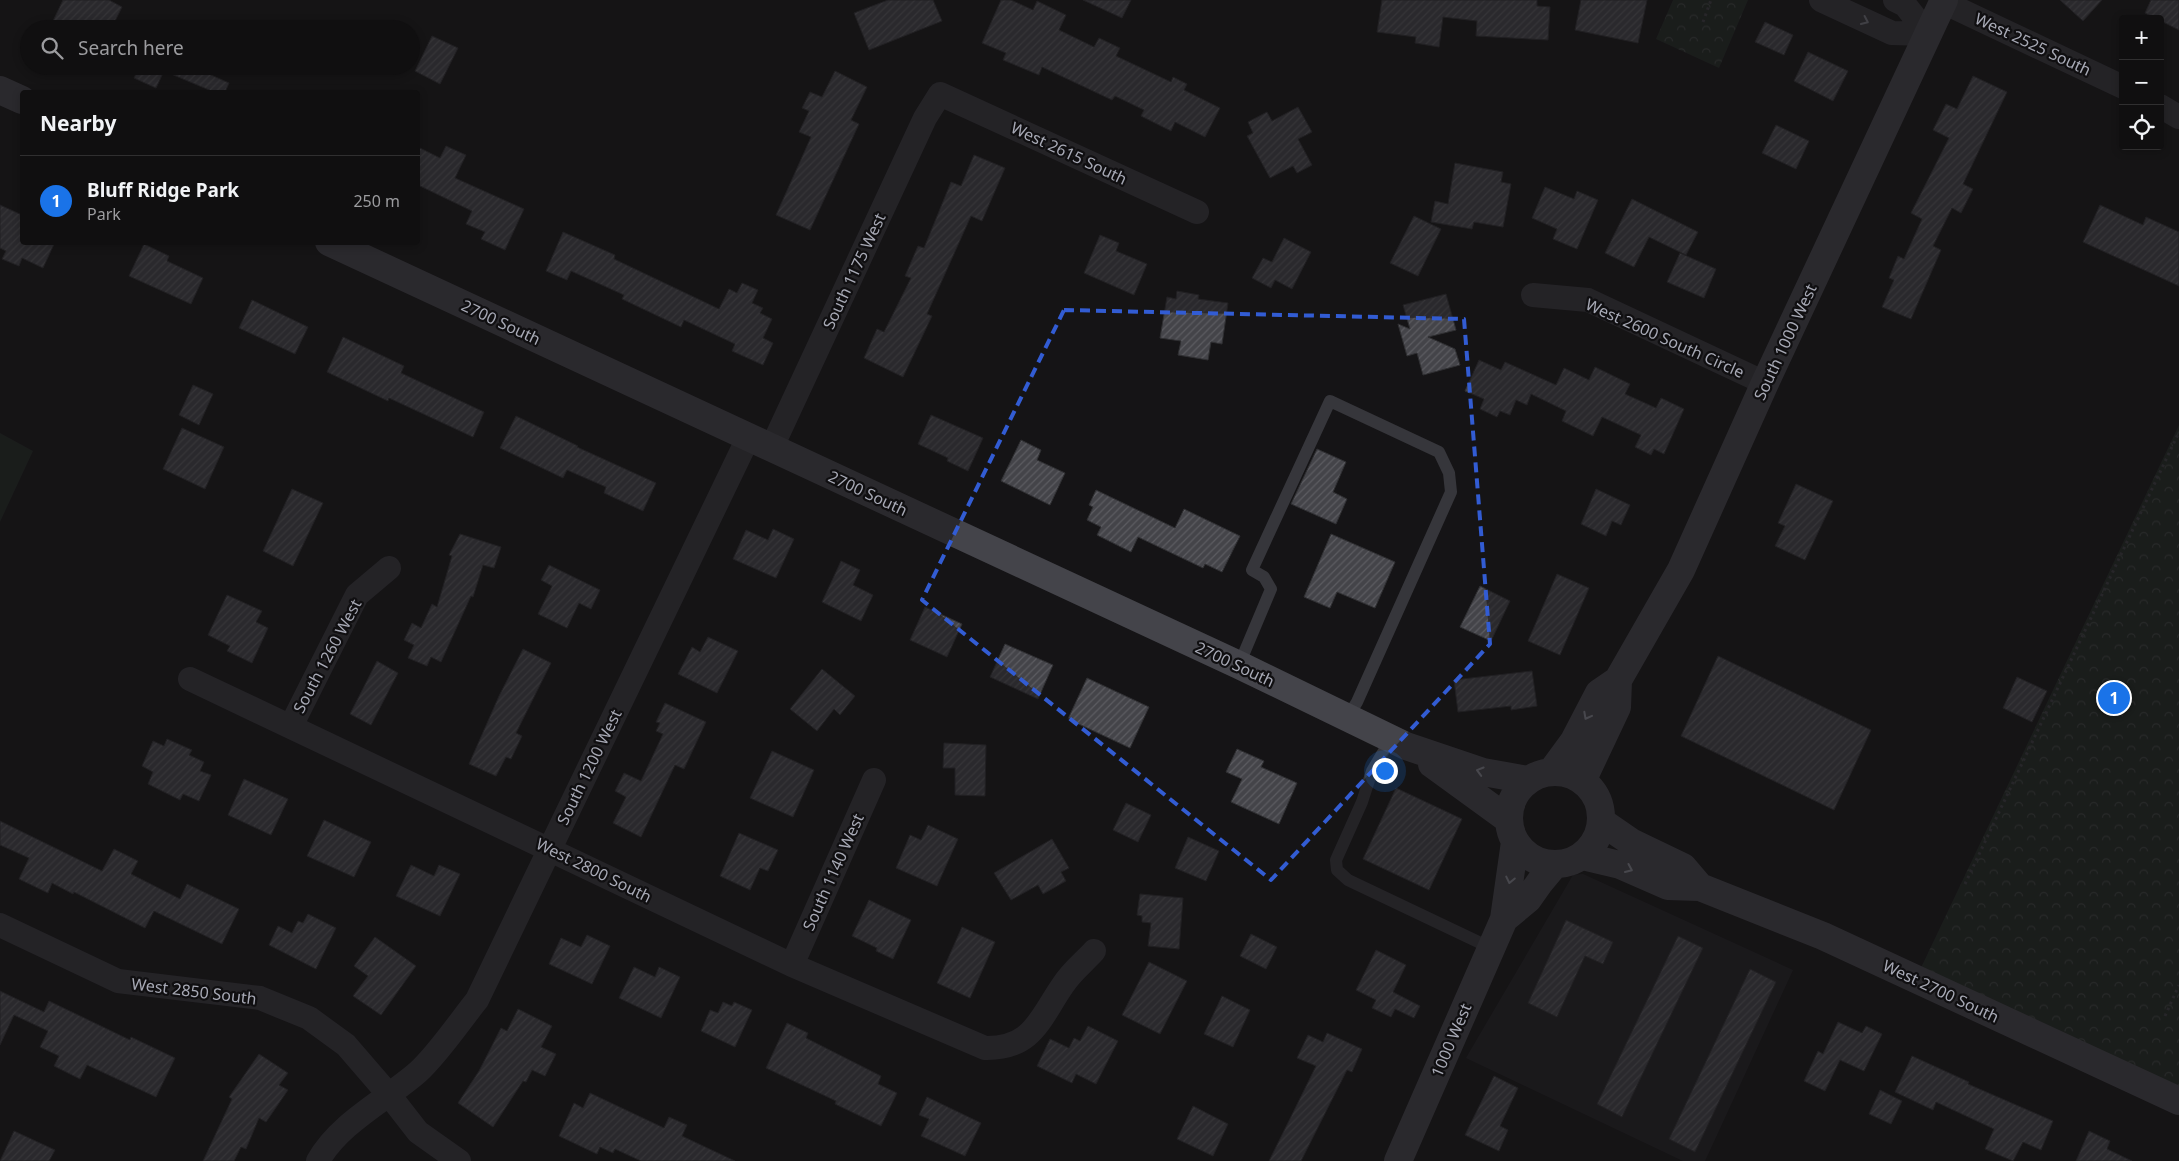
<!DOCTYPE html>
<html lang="en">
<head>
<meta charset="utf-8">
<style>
	:root { --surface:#100f10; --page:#1e1d1e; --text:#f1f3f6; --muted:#9c9c9f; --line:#302f30; --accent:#1a73e8 }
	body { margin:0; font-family:"Noto Sans",sans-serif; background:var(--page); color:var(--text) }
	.controls { position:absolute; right:15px; top:15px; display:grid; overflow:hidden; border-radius:5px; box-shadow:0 2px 8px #0003 }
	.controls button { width:45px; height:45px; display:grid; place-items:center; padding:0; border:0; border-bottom:1px solid var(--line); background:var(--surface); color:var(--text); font:25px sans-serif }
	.you { position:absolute; left:1384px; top:770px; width:18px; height:18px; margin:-12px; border:4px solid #fff; border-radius:50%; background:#1a73e8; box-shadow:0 0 0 8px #1a73e833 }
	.badge { display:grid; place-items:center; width:32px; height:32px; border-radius:50%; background:var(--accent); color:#fff; font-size:16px; font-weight:700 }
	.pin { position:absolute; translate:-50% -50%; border:2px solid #fff; box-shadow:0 1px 5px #0006 }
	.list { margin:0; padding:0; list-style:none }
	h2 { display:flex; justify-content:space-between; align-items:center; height:65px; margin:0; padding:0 20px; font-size:21px }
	h2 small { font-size:16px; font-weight:400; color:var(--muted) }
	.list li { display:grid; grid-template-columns:32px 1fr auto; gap:15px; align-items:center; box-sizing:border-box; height:90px; padding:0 20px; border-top:1px solid var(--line) }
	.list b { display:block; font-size:19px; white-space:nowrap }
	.list p { margin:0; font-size:16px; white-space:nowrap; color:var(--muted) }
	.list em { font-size:16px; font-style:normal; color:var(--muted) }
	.icon { flex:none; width:28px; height:28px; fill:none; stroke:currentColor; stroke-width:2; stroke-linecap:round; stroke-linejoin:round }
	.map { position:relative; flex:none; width:2179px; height:1161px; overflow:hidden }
	.search { position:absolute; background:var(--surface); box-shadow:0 2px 8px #0003; left:20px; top:20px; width:400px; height:55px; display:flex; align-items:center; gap:12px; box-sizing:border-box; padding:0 18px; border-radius:28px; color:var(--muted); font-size:19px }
	.panel { position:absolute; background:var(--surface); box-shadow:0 2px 8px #0003; left:20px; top:90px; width:400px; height:155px; border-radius:5px }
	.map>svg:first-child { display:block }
	.built { fill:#212023 }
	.grass { fill:#212823 }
	.park { fill:url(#park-crowns) }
	.building { fill:url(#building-hatch); stroke:#2f2f32 }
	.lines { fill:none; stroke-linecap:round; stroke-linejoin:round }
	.path { stroke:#3c3c42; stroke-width:3; stroke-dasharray:2.5 4; stroke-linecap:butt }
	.service { stroke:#36363b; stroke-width:12 }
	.minor { stroke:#36363b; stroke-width:24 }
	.secondary { stroke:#44444a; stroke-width:28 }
	.oneway { stroke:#74757e }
	.oneway2 { stroke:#848690 }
	.marked { fill:none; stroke:#325cd3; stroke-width:4; stroke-dasharray:10 6; stroke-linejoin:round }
	.labels { text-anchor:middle; stroke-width:4.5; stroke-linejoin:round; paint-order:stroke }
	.street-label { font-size:16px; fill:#a7a9b5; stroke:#100f11 }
</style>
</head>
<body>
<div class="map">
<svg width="2179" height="1161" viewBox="0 0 2179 1161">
	<defs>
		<pattern id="park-crowns" width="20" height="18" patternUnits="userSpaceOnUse" patternTransform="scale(1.25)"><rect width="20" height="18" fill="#212823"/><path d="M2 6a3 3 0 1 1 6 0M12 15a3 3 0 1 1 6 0" fill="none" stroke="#3e4441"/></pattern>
		<pattern id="building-hatch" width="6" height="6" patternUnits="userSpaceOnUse" patternTransform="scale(1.25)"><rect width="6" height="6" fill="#444449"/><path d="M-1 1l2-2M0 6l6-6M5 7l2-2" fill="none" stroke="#5c5c61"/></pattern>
	</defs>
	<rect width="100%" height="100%" fill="#151416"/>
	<!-- built -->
	<path class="built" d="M 1583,874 L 1793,970 L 1705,1161 L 1683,1161 L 1466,1058 L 1573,875 Z"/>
	<!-- grass -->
	<path class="grass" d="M 0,433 L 33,451 L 0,522 Z"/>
	<!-- park -->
	<path class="park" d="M 1673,0 L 1748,0 L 1719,68 L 1656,39 Z
		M 2179,425 L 2179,1090 L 1919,972 Z"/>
	<!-- building -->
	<path class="building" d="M 63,0 L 109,0 L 122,7 L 111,29 L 70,29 L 53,21 Z
		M 888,0 L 933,0 L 942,21 L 869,50 L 854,13 Z
		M 1001,0 L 1011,0 L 1033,10 L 1037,1 L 1066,15 L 1059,30 L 1094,47 L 1099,38 L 1120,48 L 1116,56 L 1171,82 L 1173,77 L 1187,84 L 1184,90 L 1220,108 L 1205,137 L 1175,122 L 1171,131 L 1141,116 L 1144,110 L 1115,96 L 1112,100 L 1042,67 L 1039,75 L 1003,60 L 1006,53 L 982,43 Z
		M 1083,0 L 1131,0 L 1122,18 Z
		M 1382,0 L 1537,0 L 1537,6 L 1550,7 L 1548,40 L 1476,36 L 1477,21 L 1443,17 L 1439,47 L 1415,43 L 1416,37 L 1377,32 Z
		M 1581,0 L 1647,0 L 1638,43 L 1575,30 Z
		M 2060,0 L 2102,0 L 2083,21 Z
		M 2151,0 L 2179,0 L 2179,30 L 2145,13 Z
		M 1765,22 L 1793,35 L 1784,55 L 1755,42 Z
		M 432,36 L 458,48 L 440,84 L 415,71 Z
		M 1808,52 L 1848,71 L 1833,101 L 1794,81 Z
		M 140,66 L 191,66 L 229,83 L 225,92 L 214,92 L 164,71 L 156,88 L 134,78 Z
		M 835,71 L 867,87 L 851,120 L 859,124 L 810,230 L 776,215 L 811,137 L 799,132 L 809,111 L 802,108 L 810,92 L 822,97 Z
		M 1973,76 L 2007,92 L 1963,184 L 1973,189 L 1961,213 L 1952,208 L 1933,246 L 1941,250 L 1911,319 L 1882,307 L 1894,280 L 1889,278 L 1898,256 L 1904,259 L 1922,219 L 1911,213 L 1949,138 L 1933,130 L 1946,104 L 1957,109 Z
		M 1298,107 L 1312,132 L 1298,139 L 1312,165 L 1297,173 L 1293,166 L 1270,178 L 1247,136 L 1253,133 L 1248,122 L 1267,112 L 1272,121 Z
		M 1776,125 L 1809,141 L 1796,169 L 1762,153 Z
		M 446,146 L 466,155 L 455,178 L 524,209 L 505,250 L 481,239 L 485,232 L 466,224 L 472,211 L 418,185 L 418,147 L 440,158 Z
		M 974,155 L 1005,168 L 982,221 L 971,216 L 927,314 L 932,316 L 903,377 L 864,358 L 877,329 L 884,332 L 911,278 L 905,276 L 918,246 L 924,248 L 951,182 L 961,186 Z
		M 1455,163 L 1503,172 L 1501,182 L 1511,184 L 1503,227 L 1474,222 L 1472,229 L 1431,222 L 1435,201 L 1448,204 Z
		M 1545,187 L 1574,199 L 1577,191 L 1598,200 L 1577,249 L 1553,239 L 1557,229 L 1532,218 Z
		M 1632,199 L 1698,232 L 1686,255 L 1649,237 L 1634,267 L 1605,253 Z
		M 0,205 L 22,215 L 22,242 L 55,242 L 43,268 L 22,258 L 19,266 L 2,259 L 6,251 L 0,248 Z
		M 2100,205 L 2143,225 L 2146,217 L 2179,232 L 2179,286 L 2083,242 Z
		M 1414,216 L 1441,229 L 1418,276 L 1390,263 Z
		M 563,232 L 615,255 L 614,259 L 719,309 L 729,289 L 737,293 L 742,283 L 758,290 L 752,303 L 763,308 L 760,313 L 772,319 L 763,338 L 773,343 L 763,365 L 732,351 L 735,344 L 684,320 L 681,327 L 622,299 L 624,295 L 571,271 L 567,280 L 546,271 Z
		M 1100,235 L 1119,243 L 1116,251 L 1147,264 L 1134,295 L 1084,273 Z
		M 1284,238 L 1311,252 L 1292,289 L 1275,280 L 1271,288 L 1252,278 L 1263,258 L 1272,262 Z
		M 144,244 L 169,256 L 167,261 L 203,278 L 191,304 L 129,276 Z
		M 1680,253 L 1716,269 L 1704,298 L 1667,282 Z
		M 1177,291 L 1199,295 L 1198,299 L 1228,303 L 1222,344 L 1211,342 L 1208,360 L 1178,355 L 1181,341 L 1160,338 L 1167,297 L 1176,299 Z
		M 1446,294 L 1456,330 L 1428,337 L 1455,349 L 1460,365 L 1423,375 L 1417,353 L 1407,356 L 1398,324 L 1410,329 L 1403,305 Z
		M 252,300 L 308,327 L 295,354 L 239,328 Z
		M 343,337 L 404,366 L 401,373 L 484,412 L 473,437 L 389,398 L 388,401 L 327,372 Z
		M 1479,360 L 1501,370 L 1505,362 L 1556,385 L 1564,368 L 1589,380 L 1595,367 L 1630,384 L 1625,394 L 1656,408 L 1661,398 L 1684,409 L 1664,454 L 1654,449 L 1651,455 L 1635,447 L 1641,435 L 1602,417 L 1593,436 L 1562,421 L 1566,411 L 1531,394 L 1527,405 L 1516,400 L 1510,415 L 1500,411 L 1497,417 L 1480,409 L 1484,399 L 1465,391 Z
		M 193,385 L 213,394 L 199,425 L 179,415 Z
		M 931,415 L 983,438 L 968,471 L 947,461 L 948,458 L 918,444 Z
		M 516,416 L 578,446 L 577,447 L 656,483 L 643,511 L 604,493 L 606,487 L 567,470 L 563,478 L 500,448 Z
		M 182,428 L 224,447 L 205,489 L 163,469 Z
		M 1021,440 L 1041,450 L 1037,460 L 1065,473 L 1050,505 L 1001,481 Z
		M 1317,449 L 1346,462 L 1333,492 L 1347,499 L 1336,524 L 1291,504 Z
		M 1796,484 L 1833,501 L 1805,560 L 1775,546 L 1785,526 L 1778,523 Z
		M 292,489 L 323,503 L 293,566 L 263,551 Z
		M 1596,489 L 1630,505 L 1621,525 L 1612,521 L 1606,536 L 1581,524 Z
		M 1096,490 L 1175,528 L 1184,509 L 1240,536 L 1222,572 L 1205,564 L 1203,568 L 1138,537 L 1131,552 L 1097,535 L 1101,527 L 1087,520 L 1093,507 L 1089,505 Z
		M 773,529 L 794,539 L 776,578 L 733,559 L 746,530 L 768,540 Z
		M 460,534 L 501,547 L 494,568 L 483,565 L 473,597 L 471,596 L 441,662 L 431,657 L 427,666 L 408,658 L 414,645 L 404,640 L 412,623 L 421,628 L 432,604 L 437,607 L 452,556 L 449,555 Z
		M 1331,534 L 1395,562 L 1375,608 L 1337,592 L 1330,608 L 1304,597 Z
		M 841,561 L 860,570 L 853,585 L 873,595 L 861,621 L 822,602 Z
		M 549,565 L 600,590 L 591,609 L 579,603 L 567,628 L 538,614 L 552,586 L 541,580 Z
		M 1557,574 L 1589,588 L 1560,655 L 1528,641 Z
		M 1480,586 L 1510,601 L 1491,641 L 1460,627 Z
		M 227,595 L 262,611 L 256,622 L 268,628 L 252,663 L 227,651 L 230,646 L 208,635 Z
		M 925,607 L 962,624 L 947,657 L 910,640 Z
		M 708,637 L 738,651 L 717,693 L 678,674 L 692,647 L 700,652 Z
		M 1005,644 L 1053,665 L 1038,699 L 990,677 Z
		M 523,649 L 551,663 L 516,733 L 522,736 L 511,759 L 506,757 L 496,776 L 469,764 L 499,696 Z
		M 1718,656 L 1871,730 L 1834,810 L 1681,736 Z
		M 377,661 L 398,673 L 371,725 L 350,714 Z
		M 822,669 L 855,696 L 840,715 L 834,709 L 817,731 L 790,709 Z
		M 1532,671 L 1537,706 L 1511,710 L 1511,706 L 1458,712 L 1454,680 Z
		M 2017,677 L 2047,691 L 2032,722 L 2003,708 Z
		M 1087,678 L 1149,707 L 1130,748 L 1068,719 Z
		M 665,703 L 706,722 L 684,769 L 675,765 L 641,837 L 613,823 L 626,797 L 615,791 L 624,773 L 641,781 L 663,734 L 656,731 L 660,723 L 656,722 Z
		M 167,739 L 192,750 L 189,755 L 204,762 L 200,771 L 211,775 L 199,801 L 183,794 L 180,800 L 148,784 L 153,772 L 142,766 L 153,741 L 164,746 Z
		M 944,743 L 986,745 L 985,796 L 955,795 L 955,768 L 943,768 Z
		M 1237,749 L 1264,761 L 1261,767 L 1297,783 L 1279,824 L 1231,802 L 1242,779 L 1226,772 Z
		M 772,751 L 814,770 L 793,817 L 750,798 Z
		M 244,779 L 288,799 L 271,835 L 228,815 Z
		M 1396,788 L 1462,819 L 1429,890 L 1363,859 Z
		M 1126,803 L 1151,815 L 1138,842 L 1113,830 Z
		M 324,820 L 371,842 L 354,877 L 307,856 Z
		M 0,821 L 102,871 L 114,849 L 138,861 L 131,874 L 180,899 L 187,884 L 239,909 L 222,944 L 154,911 L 145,928 L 74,892 L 73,894 L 52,883 L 48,893 L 19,879 L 29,858 L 0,845 Z
		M 928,825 L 958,839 L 937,886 L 896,868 L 910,835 L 921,840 Z
		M 739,833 L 778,850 L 768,871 L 760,868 L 750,890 L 720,876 Z
		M 1188,837 L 1219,851 L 1206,881 L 1175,868 Z
		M 1052,839 L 1069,868 L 1061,872 L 1066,881 L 1043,894 L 1038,885 L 1011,900 L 994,873 Z
		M 411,865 L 434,876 L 439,865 L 460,874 L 440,916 L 396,896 Z
		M 1140,894 L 1183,898 L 1179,949 L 1148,946 L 1151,923 L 1142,922 L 1142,916 L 1137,915 Z
		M 869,900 L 911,920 L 893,959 L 876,951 L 877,948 L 852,936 Z
		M 308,914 L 336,928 L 316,969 L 269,945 L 278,926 L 292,933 L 298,921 L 303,923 Z
		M 1566,920 L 1613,942 L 1603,964 L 1585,956 L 1557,1017 L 1528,1003 Z
		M 962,927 L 995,942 L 970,998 L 937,983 Z
		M 1251,934 L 1277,947 L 1266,969 L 1240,956 Z
		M 587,935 L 610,946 L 592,984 L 549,964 L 561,938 L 581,947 Z
		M 1678,936 L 1703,948 L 1622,1117 L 1597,1104 Z
		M 375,937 L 416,966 L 381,1015 L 353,996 L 368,976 L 354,966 Z
		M 1376,950 L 1406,965 L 1393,992 L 1420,1006 L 1414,1018 L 1395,1009 L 1391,1017 L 1372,1008 L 1376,1000 L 1356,990 Z
		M 1149,962 L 1187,981 L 1160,1034 L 1122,1015 Z
		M 634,967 L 655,977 L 659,967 L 680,977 L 661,1018 L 619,998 Z
		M 1750,969 L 1776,982 L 1695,1152 L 1669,1139 Z
		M 0,991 L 44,1012 L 49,1001 L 130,1040 L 131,1037 L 175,1058 L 156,1097 L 87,1065 L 80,1079 L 54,1066 L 59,1056 L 40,1047 L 48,1031 L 14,1015 L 0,1045 Z
		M 1222,996 L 1250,1010 L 1233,1047 L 1204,1034 Z
		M 723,1002 L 732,1006 L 734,1002 L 752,1010 L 735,1047 L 701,1031 L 710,1010 L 718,1013 Z
		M 518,1009 L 552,1026 L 541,1047 L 556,1054 L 545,1076 L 532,1070 L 526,1082 L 523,1081 L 493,1127 L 458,1103 L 479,1071 L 501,1028 L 507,1031 Z
		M 1838,1022 L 1862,1033 L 1866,1026 L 1882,1034 L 1864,1071 L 1840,1060 L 1825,1091 L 1804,1081 L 1818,1051 L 1823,1054 Z
		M 787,1023 L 808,1033 L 806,1038 L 881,1076 L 878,1084 L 897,1093 L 881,1126 L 835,1104 L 836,1101 L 766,1068 Z
		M 1088,1026 L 1118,1041 L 1096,1084 L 1076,1074 L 1072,1083 L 1037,1066 L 1050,1039 L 1069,1048 L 1074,1038 L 1080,1041 Z
		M 1327,1033 L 1362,1049 L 1352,1072 L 1347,1070 L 1301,1161 L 1269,1161 L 1316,1066 L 1297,1058 L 1308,1035 L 1323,1042 Z
		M 259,1054 L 288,1073 L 279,1085 L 288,1090 L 266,1122 L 259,1118 L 246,1149 L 241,1147 L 234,1161 L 203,1161 L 232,1099 L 229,1097 Z
		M 1912,1056 L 1969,1082 L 1968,1084 L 2053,1121 L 2041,1150 L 2023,1142 L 2013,1161 L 1985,1149 L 1994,1129 L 1936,1102 L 1933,1110 L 1895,1092 Z
		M 1494,1076 L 1518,1088 L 1500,1126 L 1508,1130 L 1499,1151 L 1465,1135 Z
		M 1880,1090 L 1902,1101 L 1891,1124 L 1869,1114 Z
		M 590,1093 L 664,1128 L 669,1117 L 687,1125 L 682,1136 L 735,1161 L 641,1161 L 615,1149 L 613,1153 L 600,1147 L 597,1154 L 559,1136 L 574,1103 L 583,1108 Z
		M 927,1097 L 981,1123 L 965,1156 L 921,1136 L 929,1119 L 919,1115 Z
		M 1193,1106 L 1228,1124 L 1213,1156 L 1177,1139 Z
		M 14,1131 L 55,1150 L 49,1161 L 0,1161 Z
		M 2089,1131 L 2110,1141 L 2107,1149 L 2132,1161 L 2076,1161 Z"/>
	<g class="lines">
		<!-- path -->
		<path class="path" d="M 1703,22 L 1711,0
			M 1965,884 L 2179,432
			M 2165,1016 L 2179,985"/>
		<!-- service -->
		<path class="service" d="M 1239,665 L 1271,589 L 1264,577 L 1252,570 L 1330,401 L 1439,452 L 1449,473 L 1451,492 L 1357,702 L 1347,718
			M 1391,739 L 1372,771 L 1362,802 L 1336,860 L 1337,870 L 1348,880 L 1491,948"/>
		<!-- minor -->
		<path class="minor" d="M 1821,0 L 1892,33 L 1928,34
			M 1895,0 L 1905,5 L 1928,34
			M 1943,2 L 2123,87
			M 2160,106 L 2179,117
			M 1533,295 L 1588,300 L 1765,383
			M 771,449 L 925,118 L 940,94 L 1197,212
			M 190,679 L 792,965 L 985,1048 C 1033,1049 1040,1018 1063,985 C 1071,972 1084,962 1094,951
			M 291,726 L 357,595 L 389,568
			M 0,925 L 118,981 L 260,998 L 309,1018 L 346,1045 L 390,1096 L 418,1132 L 459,1161
			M 792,965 L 874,780
			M 318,1161 C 339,1123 386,1100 418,1072 C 438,1054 460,1021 477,1000 L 749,436"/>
		<!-- secondary -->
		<path class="secondary" d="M 0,90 L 22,100
			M 329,242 L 1239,665 L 1406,746 L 1483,772 L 1528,780
			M 1432,764 L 1509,820
			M 1552,771 L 1574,741 L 1599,693 L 1618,680 L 1681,570 L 1765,383 L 1944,0
			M1509 818a46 46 0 1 1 92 0a46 46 0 1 1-92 0Z
			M 1583,779 L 1617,707 L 1618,680
			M 1602,822 L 1631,842 L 1683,867 L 1700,887
			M 1582,856 L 1620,865 L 1668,886 L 1700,887 L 1823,936 L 2179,1101
			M 1504,919 L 1528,899 L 1540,882 L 1555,864
			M 1398,1161 L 1504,919 L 1515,842"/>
	</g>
	<!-- one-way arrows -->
	<defs><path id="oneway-chevron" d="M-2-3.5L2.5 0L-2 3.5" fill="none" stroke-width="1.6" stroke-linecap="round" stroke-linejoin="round" transform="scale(1.25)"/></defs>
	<use class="oneway" href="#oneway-chevron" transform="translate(1865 21) rotate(25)"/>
	<g class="oneway2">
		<use href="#oneway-chevron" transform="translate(1587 716) rotate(118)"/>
		<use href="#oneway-chevron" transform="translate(1480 771) rotate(-164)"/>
		<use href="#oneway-chevron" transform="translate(1629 869) rotate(24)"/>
		<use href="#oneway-chevron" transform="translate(1510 880) rotate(102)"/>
	</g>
	<!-- marked area -->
	<path d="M0 0H2179V1161H0ZM 1064,310 L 1464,319 L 1490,644 L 1271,880 L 922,600 Z" fill="#151416" fill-opacity=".55" fill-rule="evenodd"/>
	<path class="marked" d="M 1064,310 L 1464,319 L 1490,644 L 1271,880 L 922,600 Z"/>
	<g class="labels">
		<!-- street labels -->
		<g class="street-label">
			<text transform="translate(2033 44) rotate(25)" y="6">West 2525 South</text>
			<text transform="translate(1069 153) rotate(25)" y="6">West 2615 South</text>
			<text transform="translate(854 271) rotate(-65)" y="6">South 1175 West</text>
			<text transform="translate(501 322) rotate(25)" y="6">2700 South</text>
			<text transform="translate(1665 338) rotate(24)" y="6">West 2600 South Circle</text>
			<text transform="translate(1785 342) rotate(-65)" y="6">South 1000 West</text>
			<text transform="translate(868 493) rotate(25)" y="6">2700 South</text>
			<text transform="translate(327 656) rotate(-62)" y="6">South 1260 West</text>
			<text transform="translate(1235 664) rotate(25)" y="6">2700 South</text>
			<text transform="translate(589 767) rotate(-64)" y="6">South 1200 West</text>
			<text transform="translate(594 870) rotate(26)" y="6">West 2800 South</text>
			<text transform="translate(833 872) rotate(-66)" y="6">South 1140 West</text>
			<text transform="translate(194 991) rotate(7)" y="6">West 2850 South</text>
			<text transform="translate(1941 991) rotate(25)" y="6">West 2700 South</text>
			<text transform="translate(1451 1040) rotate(-67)" y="6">1000 West</text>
		</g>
	</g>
</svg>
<div class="controls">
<button>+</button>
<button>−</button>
<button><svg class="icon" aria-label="locate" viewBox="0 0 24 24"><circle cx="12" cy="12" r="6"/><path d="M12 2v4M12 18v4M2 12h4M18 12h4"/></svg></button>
</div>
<div class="you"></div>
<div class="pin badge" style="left:2114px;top:698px">1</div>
<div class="search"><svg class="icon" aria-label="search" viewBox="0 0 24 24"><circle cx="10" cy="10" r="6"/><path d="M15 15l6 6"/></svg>Search here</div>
<section class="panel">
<h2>Nearby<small></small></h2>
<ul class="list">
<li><span class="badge">1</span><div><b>Bluff Ridge Park</b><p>Park</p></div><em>250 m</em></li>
</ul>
</section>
</div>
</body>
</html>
